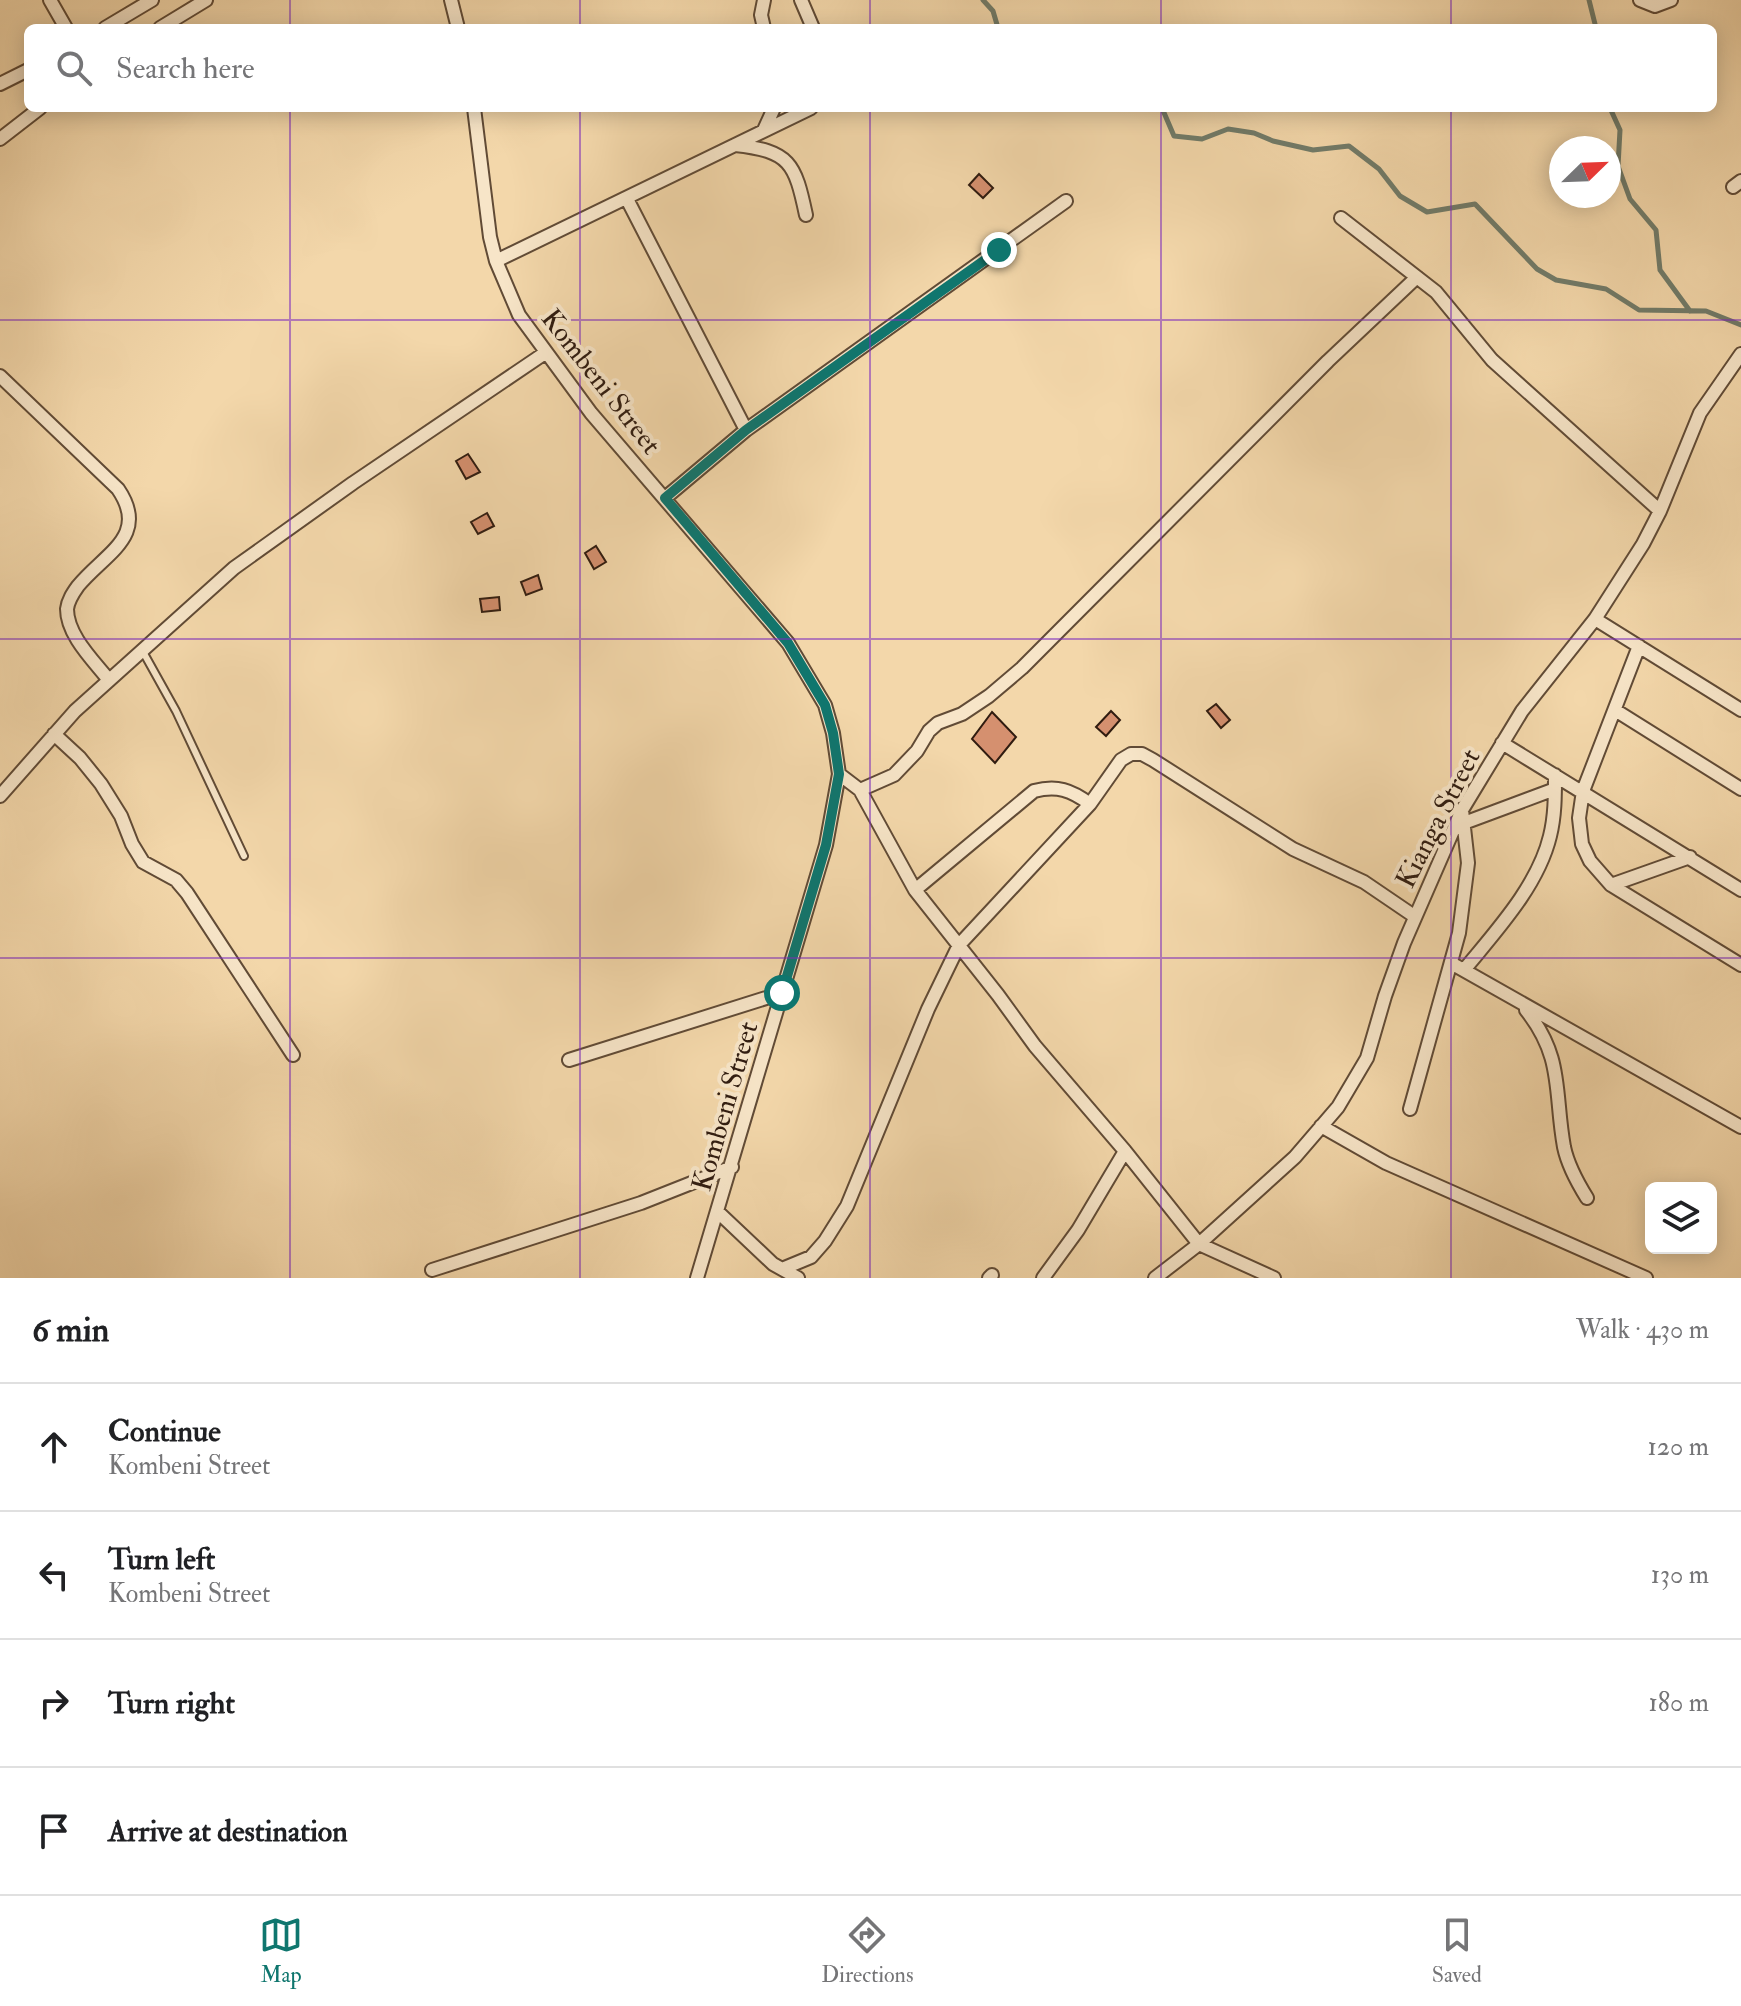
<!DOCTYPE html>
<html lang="en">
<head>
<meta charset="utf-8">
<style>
	:root { --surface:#fff; --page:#f2f2f2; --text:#202124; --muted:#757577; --line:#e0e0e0; --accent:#0f766e }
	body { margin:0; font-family:"IM FELL Double Pica",serif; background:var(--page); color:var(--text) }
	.controls { position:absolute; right:24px; bottom:24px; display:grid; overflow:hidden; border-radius:12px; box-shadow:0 4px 20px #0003 }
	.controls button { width:72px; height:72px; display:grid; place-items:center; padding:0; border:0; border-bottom:2px solid var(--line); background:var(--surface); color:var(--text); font:40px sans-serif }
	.compass { position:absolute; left:1549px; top:136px; width:72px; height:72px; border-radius:50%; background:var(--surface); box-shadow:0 4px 20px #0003; rotate:67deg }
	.stop { position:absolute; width:24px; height:24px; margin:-18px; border:6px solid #0f766e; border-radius:50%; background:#fff }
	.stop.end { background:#0f766e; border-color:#fff; box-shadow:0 2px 8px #0008 }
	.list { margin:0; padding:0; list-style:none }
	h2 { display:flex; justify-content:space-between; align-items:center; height:104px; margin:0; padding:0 32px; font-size:34px }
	h2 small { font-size:26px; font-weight:400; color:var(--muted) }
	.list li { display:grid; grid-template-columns:52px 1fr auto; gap:24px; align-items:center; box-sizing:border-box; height:128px; padding:0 32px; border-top:2px solid var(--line) }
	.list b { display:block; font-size:30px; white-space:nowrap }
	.list p { margin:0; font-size:26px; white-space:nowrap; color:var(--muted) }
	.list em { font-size:26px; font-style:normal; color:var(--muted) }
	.icon { flex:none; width:44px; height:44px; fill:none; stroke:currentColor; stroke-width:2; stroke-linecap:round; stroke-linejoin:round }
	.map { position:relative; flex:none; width:1741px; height:1278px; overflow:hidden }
	.search { position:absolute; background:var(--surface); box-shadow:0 4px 20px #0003; left:24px; right:24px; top:24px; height:88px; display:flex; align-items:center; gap:20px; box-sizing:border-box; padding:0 28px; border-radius:12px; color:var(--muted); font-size:30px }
	.sheet { height:616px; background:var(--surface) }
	nav { display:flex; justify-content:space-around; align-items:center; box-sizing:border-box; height:112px; border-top:2px solid var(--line); background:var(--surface); font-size:22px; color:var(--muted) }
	nav a { display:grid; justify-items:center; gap:4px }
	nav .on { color:var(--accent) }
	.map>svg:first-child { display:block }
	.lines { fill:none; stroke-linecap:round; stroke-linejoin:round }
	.stream { stroke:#717b69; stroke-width:5 }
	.building { fill:#d5906f; stroke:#301c10; stroke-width:2 }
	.service-casing { stroke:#614b36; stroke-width:10 }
	.minor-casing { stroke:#614b36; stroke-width:16 }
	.service { stroke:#f7e5c8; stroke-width:6 }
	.minor { stroke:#f7e5c8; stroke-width:12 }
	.route { stroke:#0f766e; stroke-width:10 }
	.grid { fill:none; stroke:#7b2cbf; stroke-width:2; stroke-opacity:0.55 }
	.labels { text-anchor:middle; stroke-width:8; stroke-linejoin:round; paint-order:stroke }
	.street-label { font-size:28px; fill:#301c10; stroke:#f7e5c8 }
</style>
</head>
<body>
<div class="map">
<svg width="1741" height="1278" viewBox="0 0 1741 1278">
	<rect width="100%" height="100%" fill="#f3d7aa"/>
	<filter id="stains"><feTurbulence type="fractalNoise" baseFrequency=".0025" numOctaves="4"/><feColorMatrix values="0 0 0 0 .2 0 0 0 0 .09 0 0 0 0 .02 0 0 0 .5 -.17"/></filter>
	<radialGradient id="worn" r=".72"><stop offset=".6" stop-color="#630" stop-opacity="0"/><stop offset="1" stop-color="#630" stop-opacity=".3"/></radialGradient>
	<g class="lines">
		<!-- stream -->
		<path class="stream" d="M 983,0 L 993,11 L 998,28
			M 1589,0 L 1596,28
			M 1162,108 L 1174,136 L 1202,139 L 1228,129 L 1254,133 L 1273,141 L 1313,150 L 1349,146 L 1379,169 L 1400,196 L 1427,212 L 1475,204 L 1537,269 L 1556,280 L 1606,289 L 1639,310 L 1706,311 L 1741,325
			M 1610,108 L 1620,130 L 1618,166 L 1630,199 L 1656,230 L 1660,270 L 1690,311"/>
	</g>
	<!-- building -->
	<path class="building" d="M 979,174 L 993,188 L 983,198 L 969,185 Z
		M 468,454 L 480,472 L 466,479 L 456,461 Z
		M 487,513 L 494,526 L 478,534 L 471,522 Z
		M 596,546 L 606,562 L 594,569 L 585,553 Z
		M 538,575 L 542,589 L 526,595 L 521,582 Z
		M 499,597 L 500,610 L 482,612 L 480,599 Z
		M 1216,704 L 1230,720 L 1221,728 L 1207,711 Z
		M 1111,711 L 1120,720 L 1106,736 L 1096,727 Z
		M 992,712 L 1016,737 L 995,763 L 972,739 Z"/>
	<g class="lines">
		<!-- service casing -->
		<g class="service-casing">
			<path id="service" d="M 142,650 L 176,711 L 244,856"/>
		</g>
		<!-- minor casing -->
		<g class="minor-casing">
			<path id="minor" d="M 50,0 L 66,28
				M 451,0 L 458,28
				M 801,0 L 813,28
				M 1640,0 L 1655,6 L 1671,0
				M 105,28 L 152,0
				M 160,28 L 206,0
				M 764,28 L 761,15 L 764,0
				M 0,84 L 28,70
				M 474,108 L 490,237 L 496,261 L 519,315 L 591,413 L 788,643 L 825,705 L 833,733 L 839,774 L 826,845 L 697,1278
				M 764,130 L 774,108
				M 0,139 L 40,108
				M 735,145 C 790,151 795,163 806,215
				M 1733,187 L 1741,181
				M 627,199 L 746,430
				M 1341,218 L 1436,292 L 1492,360 L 1660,511
				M 496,261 L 811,108
				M 0,376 L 118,489 C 150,536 105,553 78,586 C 73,593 68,600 67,609 C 67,635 93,660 108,679
				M 665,498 L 746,430 L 1066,201
				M 1595,619 L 1741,710
				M 1639,646 L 1583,791 L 1579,818 L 1582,844 L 1590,861 L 1611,885 L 1741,965
				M 1615,710 L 1741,789
				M 54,734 L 80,758 L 101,784 L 121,816 L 132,844 L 143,862 L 176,880 L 187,893 L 293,1055
				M 1502,743 L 1741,890
				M 839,774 L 860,790 L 915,890 L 998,995 L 1035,1046 L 1125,1151 L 1199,1244 L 1274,1278
				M 860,790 L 894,775 L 917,751 L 929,731 L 938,723 L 962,714 L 989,696 L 1022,668 L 1328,361 L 1417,277
				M 0,796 L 75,711 L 234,568 L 353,483 L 545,353
				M 1464,823 L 1555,789
				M 1611,885 L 1690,857
				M 915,890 L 1034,791 C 1057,785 1071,790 1090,804
				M 1451,963 L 1741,1127
				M 1464,970 C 1496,931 1538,886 1550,836 C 1555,816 1555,796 1555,775
				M 1526,1010 C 1564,1058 1554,1092 1564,1147 C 1568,1166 1577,1182 1587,1198
				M 569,1060 L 782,993
				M 1410,1109 L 1459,933 L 1468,863 L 1462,810
				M 1321,1126 L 1386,1163 L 1646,1278
				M 718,1212 L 773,1264 L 798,1278
				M 782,1269 L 811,1257 L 825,1241 L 847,1206 L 928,1009 L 959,945 L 1090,804 L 1121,760 L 1131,754 L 1142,754 L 1153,760 L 1293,849 L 1364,882 L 1414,916
				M 432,1270 L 641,1203 L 732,1167
				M 989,1278 L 992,1275
				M 1043,1278 L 1078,1230 L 1125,1151
				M 1155,1278 L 1199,1244 L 1295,1157 L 1338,1107 L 1367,1058 L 1385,996 L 1404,943 L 1462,810 L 1522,711 L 1595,619 L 1643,544 L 1660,511 L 1700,413 L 1741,354"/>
		</g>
		<!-- service -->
		<use href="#service" class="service"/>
		<!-- minor -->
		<use href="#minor" class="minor"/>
	</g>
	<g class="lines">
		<!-- route -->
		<path class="route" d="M 782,993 L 826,845 L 839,774 L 833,733 L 825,705 L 788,643 L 665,498 L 746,430 L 999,250"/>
	</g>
	<!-- grid -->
	<path class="grid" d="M 290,0 L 290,28M 580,0 L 580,28M 870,0 L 870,28M 1161,0 L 1161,28M 1451,0 L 1451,28M 290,108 L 290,1278M 580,108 L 580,1278M 870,108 L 870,1278M 1161,108 L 1161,1278M 1451,108 L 1451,1278M 0,320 L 1741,320M 0,639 L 1741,639M 0,958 L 1741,958"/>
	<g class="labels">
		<!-- street labels -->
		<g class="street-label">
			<text transform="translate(602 381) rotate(52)" y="10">Kombeni Street</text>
			<text transform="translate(1437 818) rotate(-63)" y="10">Kianga Street</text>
			<text transform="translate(724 1106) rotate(-74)" y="10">Kombeni Street</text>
		</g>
	</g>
	<rect width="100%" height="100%" filter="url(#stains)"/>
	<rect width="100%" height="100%" fill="url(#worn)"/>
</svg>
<div class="controls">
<button><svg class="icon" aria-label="layers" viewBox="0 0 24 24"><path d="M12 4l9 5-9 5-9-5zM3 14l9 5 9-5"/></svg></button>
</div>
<svg class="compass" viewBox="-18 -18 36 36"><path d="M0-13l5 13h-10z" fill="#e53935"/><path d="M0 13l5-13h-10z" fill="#757577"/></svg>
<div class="stop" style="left:782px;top:993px"></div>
<div class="stop end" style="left:999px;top:250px"></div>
<div class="search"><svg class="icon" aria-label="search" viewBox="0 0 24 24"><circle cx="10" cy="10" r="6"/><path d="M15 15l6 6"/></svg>Search here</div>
</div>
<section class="sheet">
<h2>6 min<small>Walk · 430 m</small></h2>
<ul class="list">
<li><svg class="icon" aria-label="ahead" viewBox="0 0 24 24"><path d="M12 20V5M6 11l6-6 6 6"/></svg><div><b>Continue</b><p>Kombeni Street</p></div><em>120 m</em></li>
<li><svg class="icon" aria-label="left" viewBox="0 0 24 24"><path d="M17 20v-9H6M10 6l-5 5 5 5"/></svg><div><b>Turn left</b><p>Kombeni Street</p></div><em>130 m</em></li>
<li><svg class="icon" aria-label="right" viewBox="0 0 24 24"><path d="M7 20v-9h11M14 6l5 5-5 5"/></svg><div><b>Turn right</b></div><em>180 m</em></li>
<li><svg class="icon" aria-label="arrive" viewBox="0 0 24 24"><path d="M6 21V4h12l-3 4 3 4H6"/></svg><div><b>Arrive at destination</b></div></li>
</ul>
</section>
<nav>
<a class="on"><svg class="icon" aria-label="map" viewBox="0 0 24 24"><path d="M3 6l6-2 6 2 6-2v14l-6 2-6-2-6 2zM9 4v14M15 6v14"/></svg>Map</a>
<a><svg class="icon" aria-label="directions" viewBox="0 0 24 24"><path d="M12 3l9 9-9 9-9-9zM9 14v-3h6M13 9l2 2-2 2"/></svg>Directions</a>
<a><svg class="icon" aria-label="saved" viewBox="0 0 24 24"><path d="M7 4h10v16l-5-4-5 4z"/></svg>Saved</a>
</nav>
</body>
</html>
